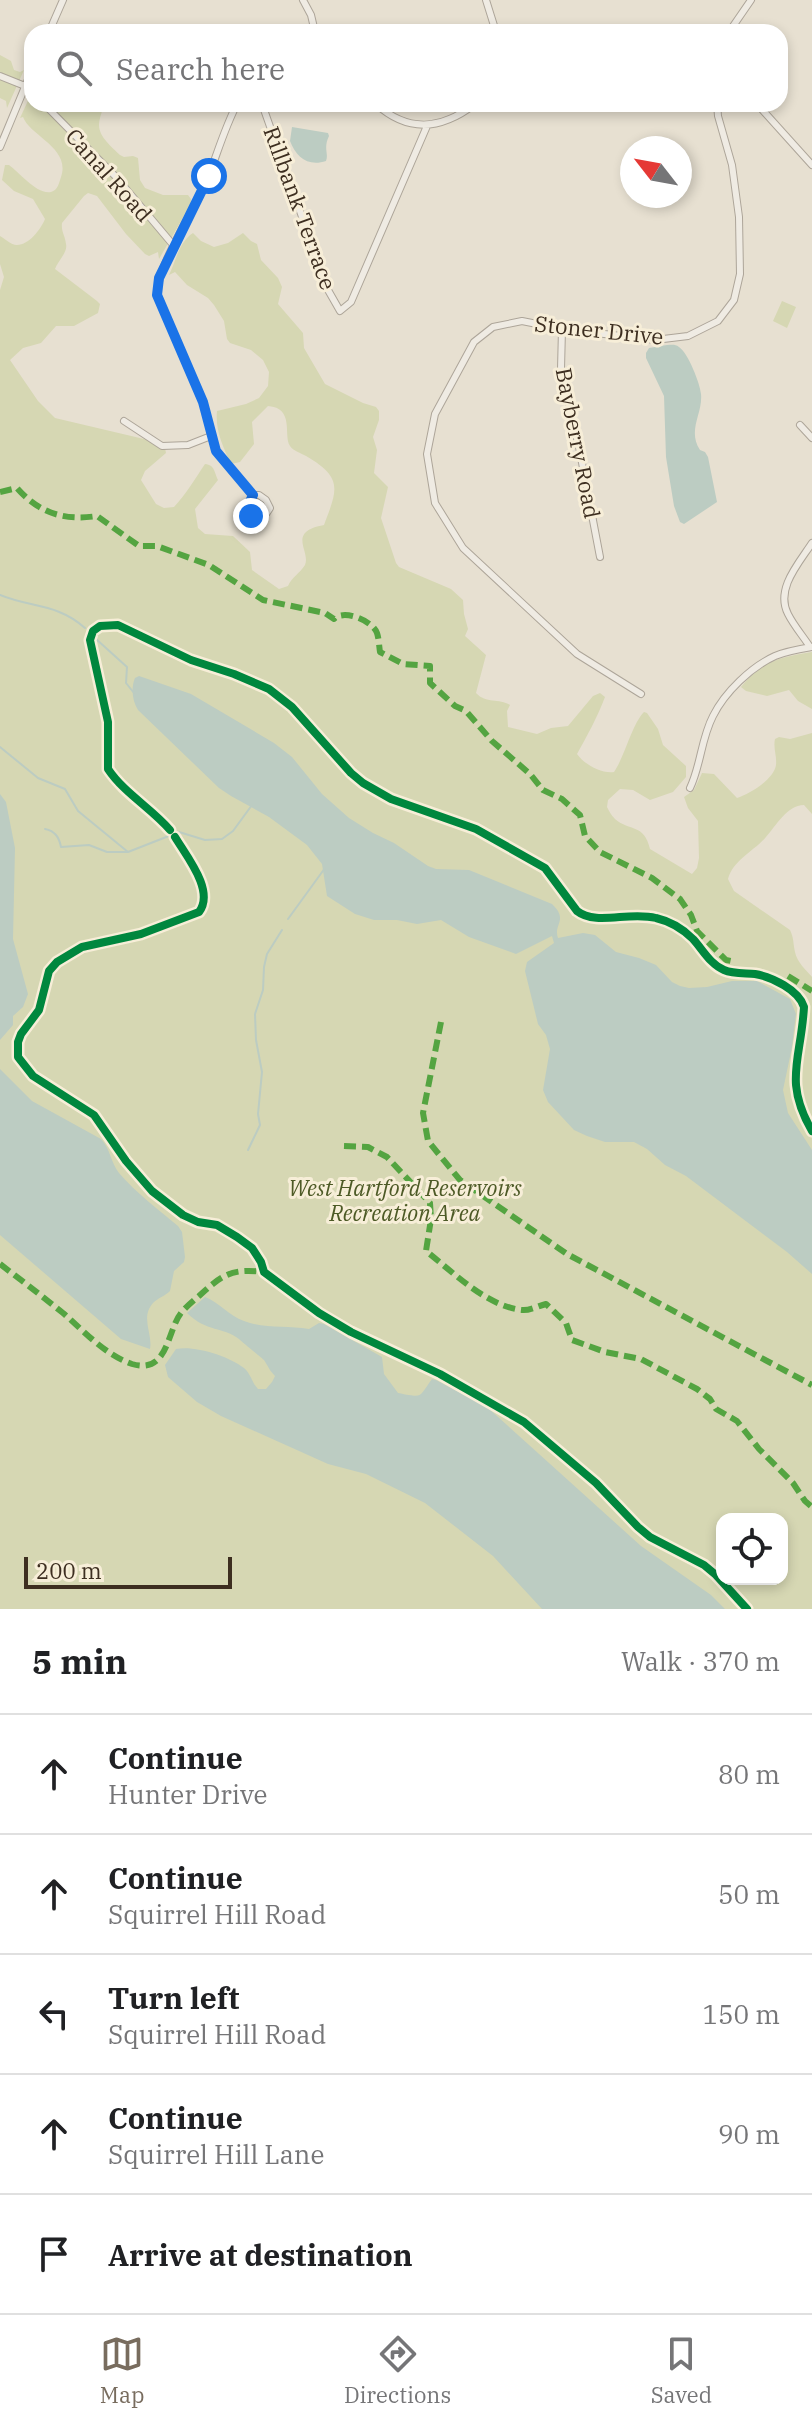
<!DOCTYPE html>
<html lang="en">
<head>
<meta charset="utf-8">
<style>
	:root { --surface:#fff; --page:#f2f2f2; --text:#202124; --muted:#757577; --line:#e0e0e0; --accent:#786c5e }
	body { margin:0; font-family:"IBM Plex Serif",serif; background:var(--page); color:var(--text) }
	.controls { position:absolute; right:24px; bottom:24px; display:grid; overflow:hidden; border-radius:16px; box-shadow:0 4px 12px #0003 }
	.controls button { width:72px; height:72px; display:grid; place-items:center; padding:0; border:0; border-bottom:2px solid var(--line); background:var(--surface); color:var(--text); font:40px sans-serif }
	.compass { position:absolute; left:620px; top:136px; width:72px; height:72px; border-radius:50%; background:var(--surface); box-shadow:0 4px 12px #0003; rotate:301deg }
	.scale { position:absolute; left:24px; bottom:20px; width:208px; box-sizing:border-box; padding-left:8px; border:4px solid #3d2e20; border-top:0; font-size:22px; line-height:28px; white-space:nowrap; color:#3d2e20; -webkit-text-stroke:6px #f7eed8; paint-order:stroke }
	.stop { position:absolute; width:24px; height:24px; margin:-18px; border:6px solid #1a73e8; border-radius:50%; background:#fff }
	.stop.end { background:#1a73e8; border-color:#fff; box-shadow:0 2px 8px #0008 }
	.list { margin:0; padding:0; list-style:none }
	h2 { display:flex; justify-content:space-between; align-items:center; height:104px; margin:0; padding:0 32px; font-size:34px }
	h2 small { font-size:26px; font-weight:400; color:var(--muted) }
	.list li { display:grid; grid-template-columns:52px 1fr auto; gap:24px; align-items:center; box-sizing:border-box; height:120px; padding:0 32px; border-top:2px solid var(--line) }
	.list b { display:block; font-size:30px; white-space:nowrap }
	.list p { margin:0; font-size:26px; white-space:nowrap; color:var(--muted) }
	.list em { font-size:26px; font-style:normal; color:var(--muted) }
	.icon { flex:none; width:44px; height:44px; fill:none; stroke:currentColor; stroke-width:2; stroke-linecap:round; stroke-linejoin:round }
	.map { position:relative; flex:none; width:812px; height:1609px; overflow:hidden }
	.search { position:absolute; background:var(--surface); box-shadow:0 4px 12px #0003; left:24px; right:24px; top:24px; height:88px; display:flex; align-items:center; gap:20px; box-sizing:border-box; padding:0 28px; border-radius:24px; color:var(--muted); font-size:30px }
	.sheet { height:704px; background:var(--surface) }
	nav { display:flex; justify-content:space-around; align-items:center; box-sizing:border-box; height:112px; border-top:2px solid var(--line); background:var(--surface); font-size:22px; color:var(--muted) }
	nav a { display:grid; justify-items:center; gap:4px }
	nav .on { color:var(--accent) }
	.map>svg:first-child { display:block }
	.green { fill:#d6d7b3; fill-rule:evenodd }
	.water { fill:#bcccc2 }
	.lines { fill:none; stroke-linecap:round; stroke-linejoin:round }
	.stream { stroke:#bcccc2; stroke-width:2 }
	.minor-casing { stroke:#ada599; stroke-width:8 }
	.minor { stroke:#efebe3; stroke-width:6 }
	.quiet { stroke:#54a441; stroke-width:6; stroke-dasharray:12 6; stroke-linecap:butt }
	.cycleway-casing { stroke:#f7eed8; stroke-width:13 }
	.cycleway { stroke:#00873e; stroke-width:8 }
	.route { stroke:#1a73e8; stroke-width:10 }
	.labels { text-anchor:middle; stroke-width:6; stroke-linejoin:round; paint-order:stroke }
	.street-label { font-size:22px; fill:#3d2e20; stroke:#f7eed8 }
	.park-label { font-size:22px; font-style:italic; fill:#4d5a26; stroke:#f7eed8 }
</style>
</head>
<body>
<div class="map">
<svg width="812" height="1609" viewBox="0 0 812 1609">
	<rect width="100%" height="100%" fill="#e7e0d1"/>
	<!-- green -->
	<path class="green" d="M 0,55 L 11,61 L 14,70 L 20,72 L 24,70 L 7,108 L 6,101 L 0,98 Z
		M 32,92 L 32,104 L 103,104 C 103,112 99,117 99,125 C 99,137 112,147 120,155 L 124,157 L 133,156 L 138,158 L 140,180 L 145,188 L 163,195 L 188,195 L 191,199 L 191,204 L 159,259 L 158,252 L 149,256 L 145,254 L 126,234 L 97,196 L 88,193 L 84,196 L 62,223 C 61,232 65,235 66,244 C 68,252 58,261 55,269 L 97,301 L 100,304 L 98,313 L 74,326 L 56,326 L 41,343 L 23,348 L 10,360 L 38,401 L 55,418 L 144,439 L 165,448 L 166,453 L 145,471 L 141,480 L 156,504 L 164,508 L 174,507 C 186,494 195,479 205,464 C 215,465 214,472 218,480 L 195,509 L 198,528 L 205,534 L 233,536 L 250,552 L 252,570 L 279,589 L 288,586 C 292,577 300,573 305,565 C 311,551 286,532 324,525 C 337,490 344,478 306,456 C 301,453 293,451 290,446 C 283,435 295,408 268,406 L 252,422 L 254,444 L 240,462 L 231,464 C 223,447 215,430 217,411 L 246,404 L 259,398 L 268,386 L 269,372 L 263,360 L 251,350 L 230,343 L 227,339 L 224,321 L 214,305 L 208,298 L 187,285 L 175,272 L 169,275 C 176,261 179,242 193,233 L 201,241 L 214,247 L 228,243 L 243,233 L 251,241 L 257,244 L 261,260 L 278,278 L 282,287 L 278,304 L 303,333 L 304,348 L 325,384 L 363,403 L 376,407 L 379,411 L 379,420 L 373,437 L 377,450 L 374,473 L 388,487 L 381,518 L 396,563 L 399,567 L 451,589 L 463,600 L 464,614 L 468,629 L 465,636 L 486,655 L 476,693 C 486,704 499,698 510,705 L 507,711 L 508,727 L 537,734 L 551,728 L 568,726 L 593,696 L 600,693 L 605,697 C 597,718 587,736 577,754 C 584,764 601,774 614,772 C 625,756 632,724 644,712 L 647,713 L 658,729 L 663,745 L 686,766 L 686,777 L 673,792 L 650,800 L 633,790 L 620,789 L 608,800 L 607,807 C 609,811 611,815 615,819 C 630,832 644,823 650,849 L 692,874 L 697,868 L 699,858 L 698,821 L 688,808 L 684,797 L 694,790 L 702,773 L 714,774 L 737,798 C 750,794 774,779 776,765 C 777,756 773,748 775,739 L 779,737 L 790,739 L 812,733 L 812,814 L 804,805 C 787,805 776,826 766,837 C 754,851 733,860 728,879 L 734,891 L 790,930 C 794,938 793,944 795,952 C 797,962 806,970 812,977 L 812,1609 L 0,1609 L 0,290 L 4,277 L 0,264 L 0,236 C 4,238 11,245 17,245 C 29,245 41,229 45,219 L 33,199 L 14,191 L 2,180 L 5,165 L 9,165 C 19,172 37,195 51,192 C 58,190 59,183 61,177 C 71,148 30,136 23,117 L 20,118 ZM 722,1519 L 782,1519 L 782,1579 L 722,1579 Z
		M 782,301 L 796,307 L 787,328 L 773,321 Z
		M 812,652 L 812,709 L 798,701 L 789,690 L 767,696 L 746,691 L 741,687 C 762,661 780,657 812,652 Z"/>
	<!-- water -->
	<path class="water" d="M 292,127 L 328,133 L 329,136 C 323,148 329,154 326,161 C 308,167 296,157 290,141 Z
		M 667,345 C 672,345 675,344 679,347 C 688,353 700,383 701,394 C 703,414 687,430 700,450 L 705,452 L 708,457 L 717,502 L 684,524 L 680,522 L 674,506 L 666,457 L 664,396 L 646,358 L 646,353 L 649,348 Z
		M 139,676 L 191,694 L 274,743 L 292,757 L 322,794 L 349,818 L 373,833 L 394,843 L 428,866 L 436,869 L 469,870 L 552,904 C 569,920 553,924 558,938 L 583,933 L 595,935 L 616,952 L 639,958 L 656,965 L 672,982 L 680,986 L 689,988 L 707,987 L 732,981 L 757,981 L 790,999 L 796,1014 L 792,1047 L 783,1090 L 788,1113 L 812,1150 L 812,1274 L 787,1252 L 686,1176 L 665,1165 L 647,1149 L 634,1142 L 605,1142 L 587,1136 L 574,1130 L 548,1102 L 543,1090 L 550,1049 L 546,1035 L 538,1024 L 525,971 L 527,962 L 554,943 L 552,936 L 516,954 L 469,937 L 441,920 L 417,924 L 397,920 L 374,920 L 355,914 L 327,896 L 322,864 L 307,845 L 269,817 L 231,796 L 219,788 L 138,710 C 132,701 131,687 135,678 Z
		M 0,794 L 6,802 L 15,848 L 13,939 L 28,994 L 23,1007 L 13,1016 L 13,1025 L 0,1040 Z
		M 0,1069 L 32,1101 L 101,1139 C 110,1148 111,1163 119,1173 C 136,1193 159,1210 178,1226 L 182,1232 L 185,1257 L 184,1262 L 174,1271 L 170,1291 C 165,1296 158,1298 153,1303 C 140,1318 153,1333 150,1349 L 121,1339 L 0,1235 Z
		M 205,1297 C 219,1302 229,1316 244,1321 C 265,1329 287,1325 309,1329 L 319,1323 L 324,1324 L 382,1357 L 384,1374 L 398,1393 C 424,1398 418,1398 432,1379 L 436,1380 L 487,1407 L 641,1546 L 711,1595 L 725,1609 L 542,1609 L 493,1556 L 425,1503 L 366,1474 L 328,1464 L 221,1416 L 197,1402 L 168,1377 L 165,1365 L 176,1349 C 194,1345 229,1356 244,1368 C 251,1374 252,1383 258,1389 L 266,1389 L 272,1382 L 275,1376 C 269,1370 268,1366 264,1360 C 263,1359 242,1342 239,1339 C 224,1327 206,1332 187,1313 Z"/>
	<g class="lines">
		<!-- stream -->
		<path class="stream" d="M 0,595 C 31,608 57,603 85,628
			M 96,639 L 127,667 L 126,683 L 134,693
			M 0,747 L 38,778 L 65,789 L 78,811 L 128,852 L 179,832 L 205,840 L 222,839 L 233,831 L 252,805
			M 45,829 C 55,831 59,837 61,847 L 89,845 L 107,852 L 128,852
			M 288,919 L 325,868
			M 248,1150 L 260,1125 L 258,1114 L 262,1072 L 256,1040 L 255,1014 L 263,990 L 264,967 L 267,954 L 282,930"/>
		<!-- minor casing -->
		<g class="minor-casing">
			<path id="minor" d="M 303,0 L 311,15 L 315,32
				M 486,0 L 496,32
				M 49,32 L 63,0
				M 729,32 L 751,0
				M 0,76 L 25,86 L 32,92
				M 44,104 L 116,177 L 174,246
				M 237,104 C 224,129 217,155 207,180 C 194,211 157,265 157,295 L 203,402 L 216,451 L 253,495 L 259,495 L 266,500 L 270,508 L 264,517 C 248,521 245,506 253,495
				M 262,104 L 328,290 L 340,311 L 351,302 L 427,126
				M 376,104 C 408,133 441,130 475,104
				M 757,104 L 812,165
				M 0,147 L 32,70
				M 562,329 L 561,369 L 579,447 L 600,557
				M 124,421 L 162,446 L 188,445 L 211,436
				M 800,425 L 812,438
				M 810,647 C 803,636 794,626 788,614 C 775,589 799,563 812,543
				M 641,694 L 577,654 L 463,548 L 435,503 L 427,454 L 435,414 L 474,342 L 493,327 L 522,321 L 562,329 L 655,340 L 688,336 L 718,321 L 734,300 L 740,274 L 739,217 L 732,165 L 718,116 L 717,104
				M 690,788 C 701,765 701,739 713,716 C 725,692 751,667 775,656 C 787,651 800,649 812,647"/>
		</g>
		<!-- minor -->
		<use href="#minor" class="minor"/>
		<!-- quiet -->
		<path class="quiet" d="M 0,492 L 17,488 C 39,513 64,521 97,516 L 139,546 L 157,546 L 209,565 L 263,600 L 325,613 L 334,619 C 343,609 372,620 377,633 C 379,639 379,646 380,652 L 403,664 L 430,666 L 430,683 L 455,706 L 466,711 L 492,741 L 530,774 L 543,790 L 562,799 L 580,815 L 585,836 L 600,852 L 652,878 L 680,899 L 691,915 L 697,931 L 726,960 L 731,961
			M 788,976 L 812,991
			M 441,1022 L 423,1113 L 428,1141 L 460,1180 L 567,1254 L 812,1385
			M 344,1146 L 368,1147 L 387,1157 L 430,1203 L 431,1219 L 426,1251 C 453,1272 486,1306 522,1310 C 529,1311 538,1306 546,1304 L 566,1323 L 572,1340 L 605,1352 L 641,1359 L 697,1389 L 710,1399 L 716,1409 L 737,1421 L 759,1449 L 793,1483 L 805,1501 L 812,1507
			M 0,1264 C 21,1280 42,1296 63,1313 C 84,1331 105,1355 132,1364 C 168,1375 167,1331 181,1313 C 186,1307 193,1301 199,1296 C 222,1275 231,1268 264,1272"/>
		<!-- cycleway casing -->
		<g class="cycleway-casing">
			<path id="cycleway" d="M 170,830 C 151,808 124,793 108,769 L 108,722 L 90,640 L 93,631 L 100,626 L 118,625 L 191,660 L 234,674 L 269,689 L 292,707 L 351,773 L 363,783 L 391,799 L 476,829 L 545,868 L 577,911 C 596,926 629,911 656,918 C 669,921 683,929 693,939 C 703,950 710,964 724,970 C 733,974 745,973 755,974 C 772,977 799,990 804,1007 C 801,1060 783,1081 812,1131
				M 175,837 C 187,857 215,891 199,912 L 141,934 L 82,947 L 57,962 L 49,971 L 39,1010 L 21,1034 L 18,1042 L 18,1057 L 33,1076 L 94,1115 L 126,1161 L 152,1191 L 183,1215 L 198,1222 L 217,1225 L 237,1237 L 252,1248 L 261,1262 L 264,1272 L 319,1313 L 351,1332 L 440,1374 L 524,1422 L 596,1483 L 638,1527 L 650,1537 L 704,1565 L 716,1575 L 747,1609"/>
		</g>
		<!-- cycleway -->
		<use href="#cycleway" class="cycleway"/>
	</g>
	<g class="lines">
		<!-- route -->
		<path class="route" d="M 209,176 L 159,278 L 157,295 L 203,402 L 216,451 L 253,495 L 248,506 L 251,516"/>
	</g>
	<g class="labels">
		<!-- street labels -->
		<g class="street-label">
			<text transform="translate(109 175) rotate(48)" y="8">Canal Road</text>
			<text transform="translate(300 208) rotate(70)" y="8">Rillbank Terrace</text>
			<text transform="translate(599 330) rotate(6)" y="8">Stoner Drive</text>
			<text transform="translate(578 443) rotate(79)" y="8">Bayberry Road</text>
		</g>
		<!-- park labels -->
		<g class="park-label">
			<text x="405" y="1196">West Hartford Reservoirs<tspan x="405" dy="25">Recreation Area</tspan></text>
		</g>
	</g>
</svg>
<div class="controls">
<button><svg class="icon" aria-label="locate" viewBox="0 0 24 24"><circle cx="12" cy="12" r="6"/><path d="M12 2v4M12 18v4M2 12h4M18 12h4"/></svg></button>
</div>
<svg class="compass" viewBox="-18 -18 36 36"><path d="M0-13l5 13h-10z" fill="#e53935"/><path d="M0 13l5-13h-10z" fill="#757577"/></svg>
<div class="scale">200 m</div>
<div class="stop" style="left:209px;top:176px"></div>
<div class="stop end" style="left:251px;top:516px"></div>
<div class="search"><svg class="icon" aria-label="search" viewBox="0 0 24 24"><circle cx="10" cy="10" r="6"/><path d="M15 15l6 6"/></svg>Search here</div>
</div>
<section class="sheet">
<h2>5 min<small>Walk · 370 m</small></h2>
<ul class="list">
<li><svg class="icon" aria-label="ahead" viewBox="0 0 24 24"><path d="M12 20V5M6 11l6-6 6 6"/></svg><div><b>Continue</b><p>Hunter Drive</p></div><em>80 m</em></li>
<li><svg class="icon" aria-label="ahead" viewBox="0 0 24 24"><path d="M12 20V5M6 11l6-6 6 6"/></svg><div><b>Continue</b><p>Squirrel Hill Road</p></div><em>50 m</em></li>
<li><svg class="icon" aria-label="left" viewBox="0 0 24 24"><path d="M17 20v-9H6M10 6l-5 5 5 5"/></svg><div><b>Turn left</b><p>Squirrel Hill Road</p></div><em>150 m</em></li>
<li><svg class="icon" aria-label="ahead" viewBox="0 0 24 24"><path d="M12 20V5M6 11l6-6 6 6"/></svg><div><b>Continue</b><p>Squirrel Hill Lane</p></div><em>90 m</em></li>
<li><svg class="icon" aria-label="arrive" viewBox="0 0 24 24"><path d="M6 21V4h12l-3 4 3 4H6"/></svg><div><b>Arrive at destination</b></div></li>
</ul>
</section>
<nav>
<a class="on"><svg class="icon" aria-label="map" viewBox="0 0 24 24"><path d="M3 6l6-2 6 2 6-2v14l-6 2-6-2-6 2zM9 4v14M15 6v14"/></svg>Map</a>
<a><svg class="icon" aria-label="directions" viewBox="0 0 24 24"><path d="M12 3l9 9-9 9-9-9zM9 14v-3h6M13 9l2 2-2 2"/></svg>Directions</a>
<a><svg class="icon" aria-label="saved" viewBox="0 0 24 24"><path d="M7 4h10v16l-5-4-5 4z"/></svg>Saved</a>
</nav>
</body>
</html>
